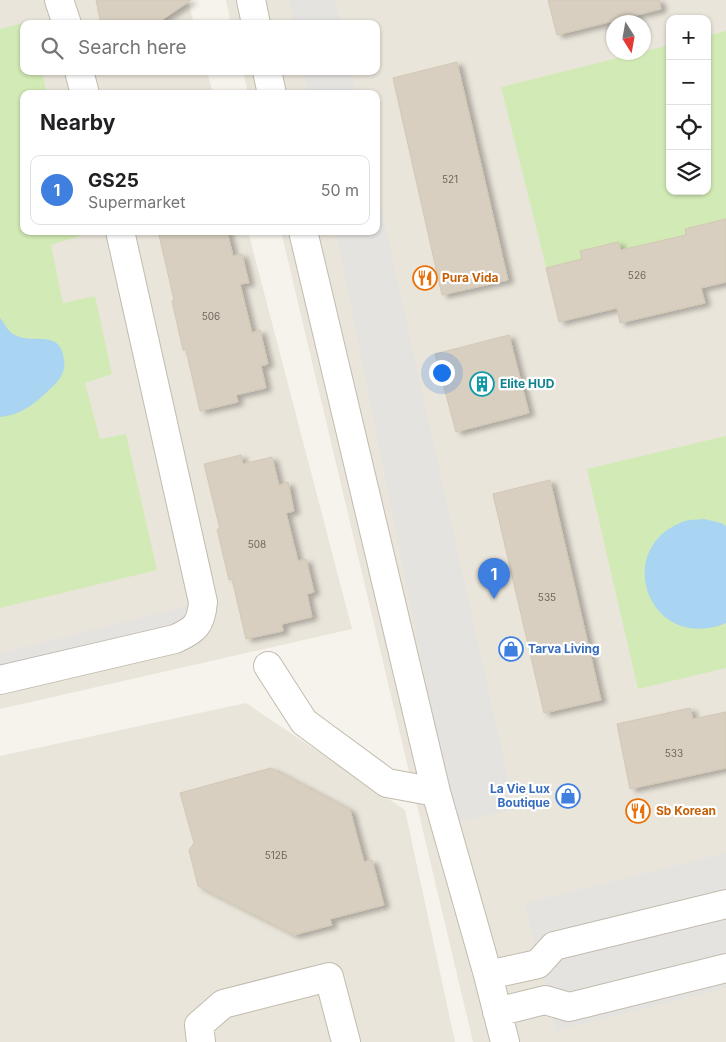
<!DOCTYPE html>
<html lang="en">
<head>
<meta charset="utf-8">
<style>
	:root { --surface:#fff; --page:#f2f2f2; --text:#202124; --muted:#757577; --line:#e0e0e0; --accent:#fc3f1d }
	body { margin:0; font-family:Inter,sans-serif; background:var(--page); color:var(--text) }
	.controls { position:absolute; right:15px; top:15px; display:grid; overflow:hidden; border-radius:10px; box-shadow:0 1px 4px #0004 }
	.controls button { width:45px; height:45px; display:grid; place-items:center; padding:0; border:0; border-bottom:1px solid var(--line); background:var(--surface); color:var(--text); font:25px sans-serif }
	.compass { position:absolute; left:606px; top:15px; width:45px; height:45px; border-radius:50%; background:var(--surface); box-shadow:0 1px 4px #0004; rotate:169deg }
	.you { position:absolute; left:441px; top:372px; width:18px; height:18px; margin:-12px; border:4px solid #fff; border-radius:50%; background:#1a73e8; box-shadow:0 0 0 8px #1a73e833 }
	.badge { display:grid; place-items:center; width:32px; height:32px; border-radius:50%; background:var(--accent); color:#fff; font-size:16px; font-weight:700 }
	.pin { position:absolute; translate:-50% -41px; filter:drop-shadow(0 1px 2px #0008) }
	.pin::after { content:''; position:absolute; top:26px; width:18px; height:15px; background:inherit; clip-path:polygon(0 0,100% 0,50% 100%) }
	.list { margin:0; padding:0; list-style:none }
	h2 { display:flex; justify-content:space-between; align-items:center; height:65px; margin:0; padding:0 20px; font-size:21px }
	h2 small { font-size:16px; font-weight:400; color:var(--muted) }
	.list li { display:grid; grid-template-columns:32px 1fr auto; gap:15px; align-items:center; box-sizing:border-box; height:70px; margin:0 10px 10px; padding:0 10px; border:1px solid var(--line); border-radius:10px }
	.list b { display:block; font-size:19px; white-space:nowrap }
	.list p { margin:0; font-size:16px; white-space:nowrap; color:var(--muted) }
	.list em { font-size:16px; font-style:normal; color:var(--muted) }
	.icon { flex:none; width:28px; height:28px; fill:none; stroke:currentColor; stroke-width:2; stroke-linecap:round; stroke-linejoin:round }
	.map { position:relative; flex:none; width:726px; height:1042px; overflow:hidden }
	.search { position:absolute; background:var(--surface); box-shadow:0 1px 4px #0004; left:20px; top:20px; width:360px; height:55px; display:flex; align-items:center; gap:12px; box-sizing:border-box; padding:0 18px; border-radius:10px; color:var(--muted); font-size:19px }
	.panel { position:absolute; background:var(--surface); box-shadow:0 1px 4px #0004; left:20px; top:90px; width:360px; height:145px; border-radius:10px }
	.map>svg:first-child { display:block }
	.residential { fill:#eae5da; fill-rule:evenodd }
	.green { fill:#d2eab5 }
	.parking { fill:#e5e3e0 }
	.water { fill:#a9d4f2 }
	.building { fill:#d8cfc1; stroke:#d3c7b4; filter:url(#shadow) }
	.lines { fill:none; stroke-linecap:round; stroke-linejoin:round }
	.minor-casing { stroke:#c2bbae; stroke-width:30 }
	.minor { stroke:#fff; stroke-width:28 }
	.labels { text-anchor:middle; stroke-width:4.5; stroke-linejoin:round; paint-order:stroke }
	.number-label { font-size:10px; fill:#6e675b }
	.food-label { font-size:12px; font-weight:bold; fill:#c56008; stroke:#fff; text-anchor:start }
	.culture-label { font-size:12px; font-weight:bold; fill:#0d838f; stroke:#fff; text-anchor:start }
	.shop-label { font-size:12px; font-weight:bold; fill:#366cbe; stroke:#fff; text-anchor:start }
</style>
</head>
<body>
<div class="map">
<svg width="726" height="1042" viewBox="0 0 726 1042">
	<defs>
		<filter id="shadow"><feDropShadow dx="5.5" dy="3" stdDeviation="2.5" flood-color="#0004"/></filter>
	</defs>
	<rect width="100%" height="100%" fill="#f6f3ec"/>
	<!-- residential -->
	<path class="residential" d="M 0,0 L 188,0 L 194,24 L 24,24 L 24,71 L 207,71 L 213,94 L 24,94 L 24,231 L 248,231 L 352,629 L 0,709 Z
		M 226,0 L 726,0 L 726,1042 L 473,1042 L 281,231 L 376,231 L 376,94 L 248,94 L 243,71 L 376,71 L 376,24 L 231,24 ZM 670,19 L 707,19 L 707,191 L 670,191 ZM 614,22 L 644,22 L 644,52 L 614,52 Z
		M 246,703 L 405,810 L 455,1042 L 0,1042 L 0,756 Z"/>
	<!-- green -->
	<path class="green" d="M 31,21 L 31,24 L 24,24 L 24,71 L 42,71 L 47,94 L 24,94 L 24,231 L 79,231 L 80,236 L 51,245 L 63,303 L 95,296 L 112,374 L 85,383 L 100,439 L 126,434 L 157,570 L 0,608 L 0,29 Z
		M 726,31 L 726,227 L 547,271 L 501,87 L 670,45 L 670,191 L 707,191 L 707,36 Z
		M 726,436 L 726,668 L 638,689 L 587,469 Z"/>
	<!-- parking -->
	<path class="parking" d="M 289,0 L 335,0 L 341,24 L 294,24 Z
		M 304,71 L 351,71 L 356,94 L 308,94 Z
		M 376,184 L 515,809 L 454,823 L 336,231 L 376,231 Z
		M 203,602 L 209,626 L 0,678 L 0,653 Z
		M 726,853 L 726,988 L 556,1031 L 524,903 Z"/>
	<!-- water -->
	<path class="water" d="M 0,318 C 5,324 8,332 15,335 C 33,345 61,328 64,360 C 66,371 60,380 52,387 C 37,402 22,415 0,417 Z
		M 704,519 L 721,523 L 726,526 L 726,623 C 649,655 610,547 685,521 C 691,519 698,520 704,519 Z"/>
	<!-- building -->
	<path class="building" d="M 96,0 L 191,0 L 156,24 L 101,24 Z
		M 548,0 L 659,0 L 661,9 L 557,35 Z
		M 457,62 L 508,280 L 442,295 L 393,78 Z
		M 726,219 L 726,282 L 701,288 L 705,303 L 620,323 L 617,308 L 559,322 L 546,268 L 582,259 L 580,251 L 618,242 L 621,250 L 686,235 L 685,229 Z
		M 175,231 L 227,231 L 233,256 L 242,254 L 249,283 L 240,284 L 252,333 L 260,330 L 268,364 L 261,366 L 266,388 L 236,395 L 238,402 L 200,411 L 186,350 L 183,350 L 172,301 L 174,300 L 159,235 Z
		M 509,335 L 529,413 L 456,432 L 435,354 Z
		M 241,455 L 243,464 L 272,457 L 279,485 L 288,482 L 294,511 L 286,513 L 298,561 L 306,559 L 314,592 L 307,594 L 312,617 L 282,624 L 283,631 L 246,639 L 232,579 L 229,580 L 217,529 L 220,529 L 204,464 Z
		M 550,480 L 601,700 L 544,713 L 493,494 Z
		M 690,708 L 693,719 L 726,712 L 726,768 L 630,789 L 617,724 Z
		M 271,768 L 350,810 L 364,862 L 372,860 L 384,905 L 330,919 L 332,925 L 294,935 L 198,886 L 189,850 L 194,843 L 180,793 Z"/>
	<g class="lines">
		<!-- minor casing -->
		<g class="minor-casing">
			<path id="minor" d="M 59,0 L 67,24
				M 251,0 L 256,24
				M 79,71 L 85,94
				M 267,71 L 272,94
				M 303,231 L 436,792 L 488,975 L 505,1042
				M 268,666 L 304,722 L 387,783 L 436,792
				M 0,680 L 175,639 C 195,630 201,625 203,602 L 120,231
				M 488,975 L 538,964 L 554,946 L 726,904
				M 497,1012 L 545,1000 L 569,1007 L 726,968
				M 201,1042 L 199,1025 L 223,1004 L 329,977 L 346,1042"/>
		</g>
		<!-- minor -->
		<use href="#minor" class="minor"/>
	</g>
	<!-- icons -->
	<defs>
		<g id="restaurant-ring" transform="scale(1.25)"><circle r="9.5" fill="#fff" stroke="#e8710a" stroke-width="1.5"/><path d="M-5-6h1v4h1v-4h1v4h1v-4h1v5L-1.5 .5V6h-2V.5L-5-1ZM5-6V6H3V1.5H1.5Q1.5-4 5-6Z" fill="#e8710a"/></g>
		<g id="building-ring" transform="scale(1.25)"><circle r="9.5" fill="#fff" stroke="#0f9aa8" stroke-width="1.5"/><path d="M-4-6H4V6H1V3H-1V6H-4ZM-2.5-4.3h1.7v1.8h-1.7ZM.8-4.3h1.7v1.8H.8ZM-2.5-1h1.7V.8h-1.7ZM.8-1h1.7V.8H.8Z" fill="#0f9aa8"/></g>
		<g id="shop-ring" transform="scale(1.25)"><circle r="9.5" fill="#fff" stroke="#3f7fe0" stroke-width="1.5"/><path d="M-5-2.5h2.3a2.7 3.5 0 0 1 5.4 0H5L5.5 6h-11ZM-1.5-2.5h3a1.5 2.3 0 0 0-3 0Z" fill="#3f7fe0"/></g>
	</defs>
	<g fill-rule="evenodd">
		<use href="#restaurant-ring" x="425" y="278"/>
		<use href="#building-ring" x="482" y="384"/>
		<use href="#shop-ring" x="511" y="649"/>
		<use href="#shop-ring" x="568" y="796"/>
		<use href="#restaurant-ring" x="638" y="811"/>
	</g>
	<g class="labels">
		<!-- number labels -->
		<g class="number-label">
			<text x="450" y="183">521</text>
			<text x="637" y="279">526</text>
			<text x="211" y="320">506</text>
			<text x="257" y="548">508</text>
			<text x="547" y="601">535</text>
			<text x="674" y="757">533</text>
			<text x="276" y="859">512Б</text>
		</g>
		<!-- food labels -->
		<g class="food-label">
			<text x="442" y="282">Pura Vida</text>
			<text x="656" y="815">Sb Korean</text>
		</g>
		<!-- culture labels -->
		<g class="culture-label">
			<text x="500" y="388">Elite HUD</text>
		</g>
		<!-- shop labels -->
		<g class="shop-label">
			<text x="528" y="653">Tarva Living</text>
			<text x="550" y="793" text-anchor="end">La Vie Lux<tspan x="550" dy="14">Boutique</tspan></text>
		</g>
	</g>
</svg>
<div class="controls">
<button>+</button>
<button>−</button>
<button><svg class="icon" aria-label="locate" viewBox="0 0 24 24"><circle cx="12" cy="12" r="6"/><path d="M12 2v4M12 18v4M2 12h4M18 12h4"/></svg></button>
<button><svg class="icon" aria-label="layers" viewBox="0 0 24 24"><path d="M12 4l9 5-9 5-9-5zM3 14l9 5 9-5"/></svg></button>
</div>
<svg class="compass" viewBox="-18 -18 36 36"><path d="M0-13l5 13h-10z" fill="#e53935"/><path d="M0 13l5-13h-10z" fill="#757577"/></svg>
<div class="you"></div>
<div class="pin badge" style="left:494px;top:599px;background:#3f7fe0">1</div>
<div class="search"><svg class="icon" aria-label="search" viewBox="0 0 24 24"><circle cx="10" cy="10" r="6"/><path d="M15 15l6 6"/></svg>Search here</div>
<section class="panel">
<h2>Nearby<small></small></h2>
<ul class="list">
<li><span class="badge" style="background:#3f7fe0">1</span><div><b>GS25</b><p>Supermarket</p></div><em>50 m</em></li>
</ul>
</section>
</div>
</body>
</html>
